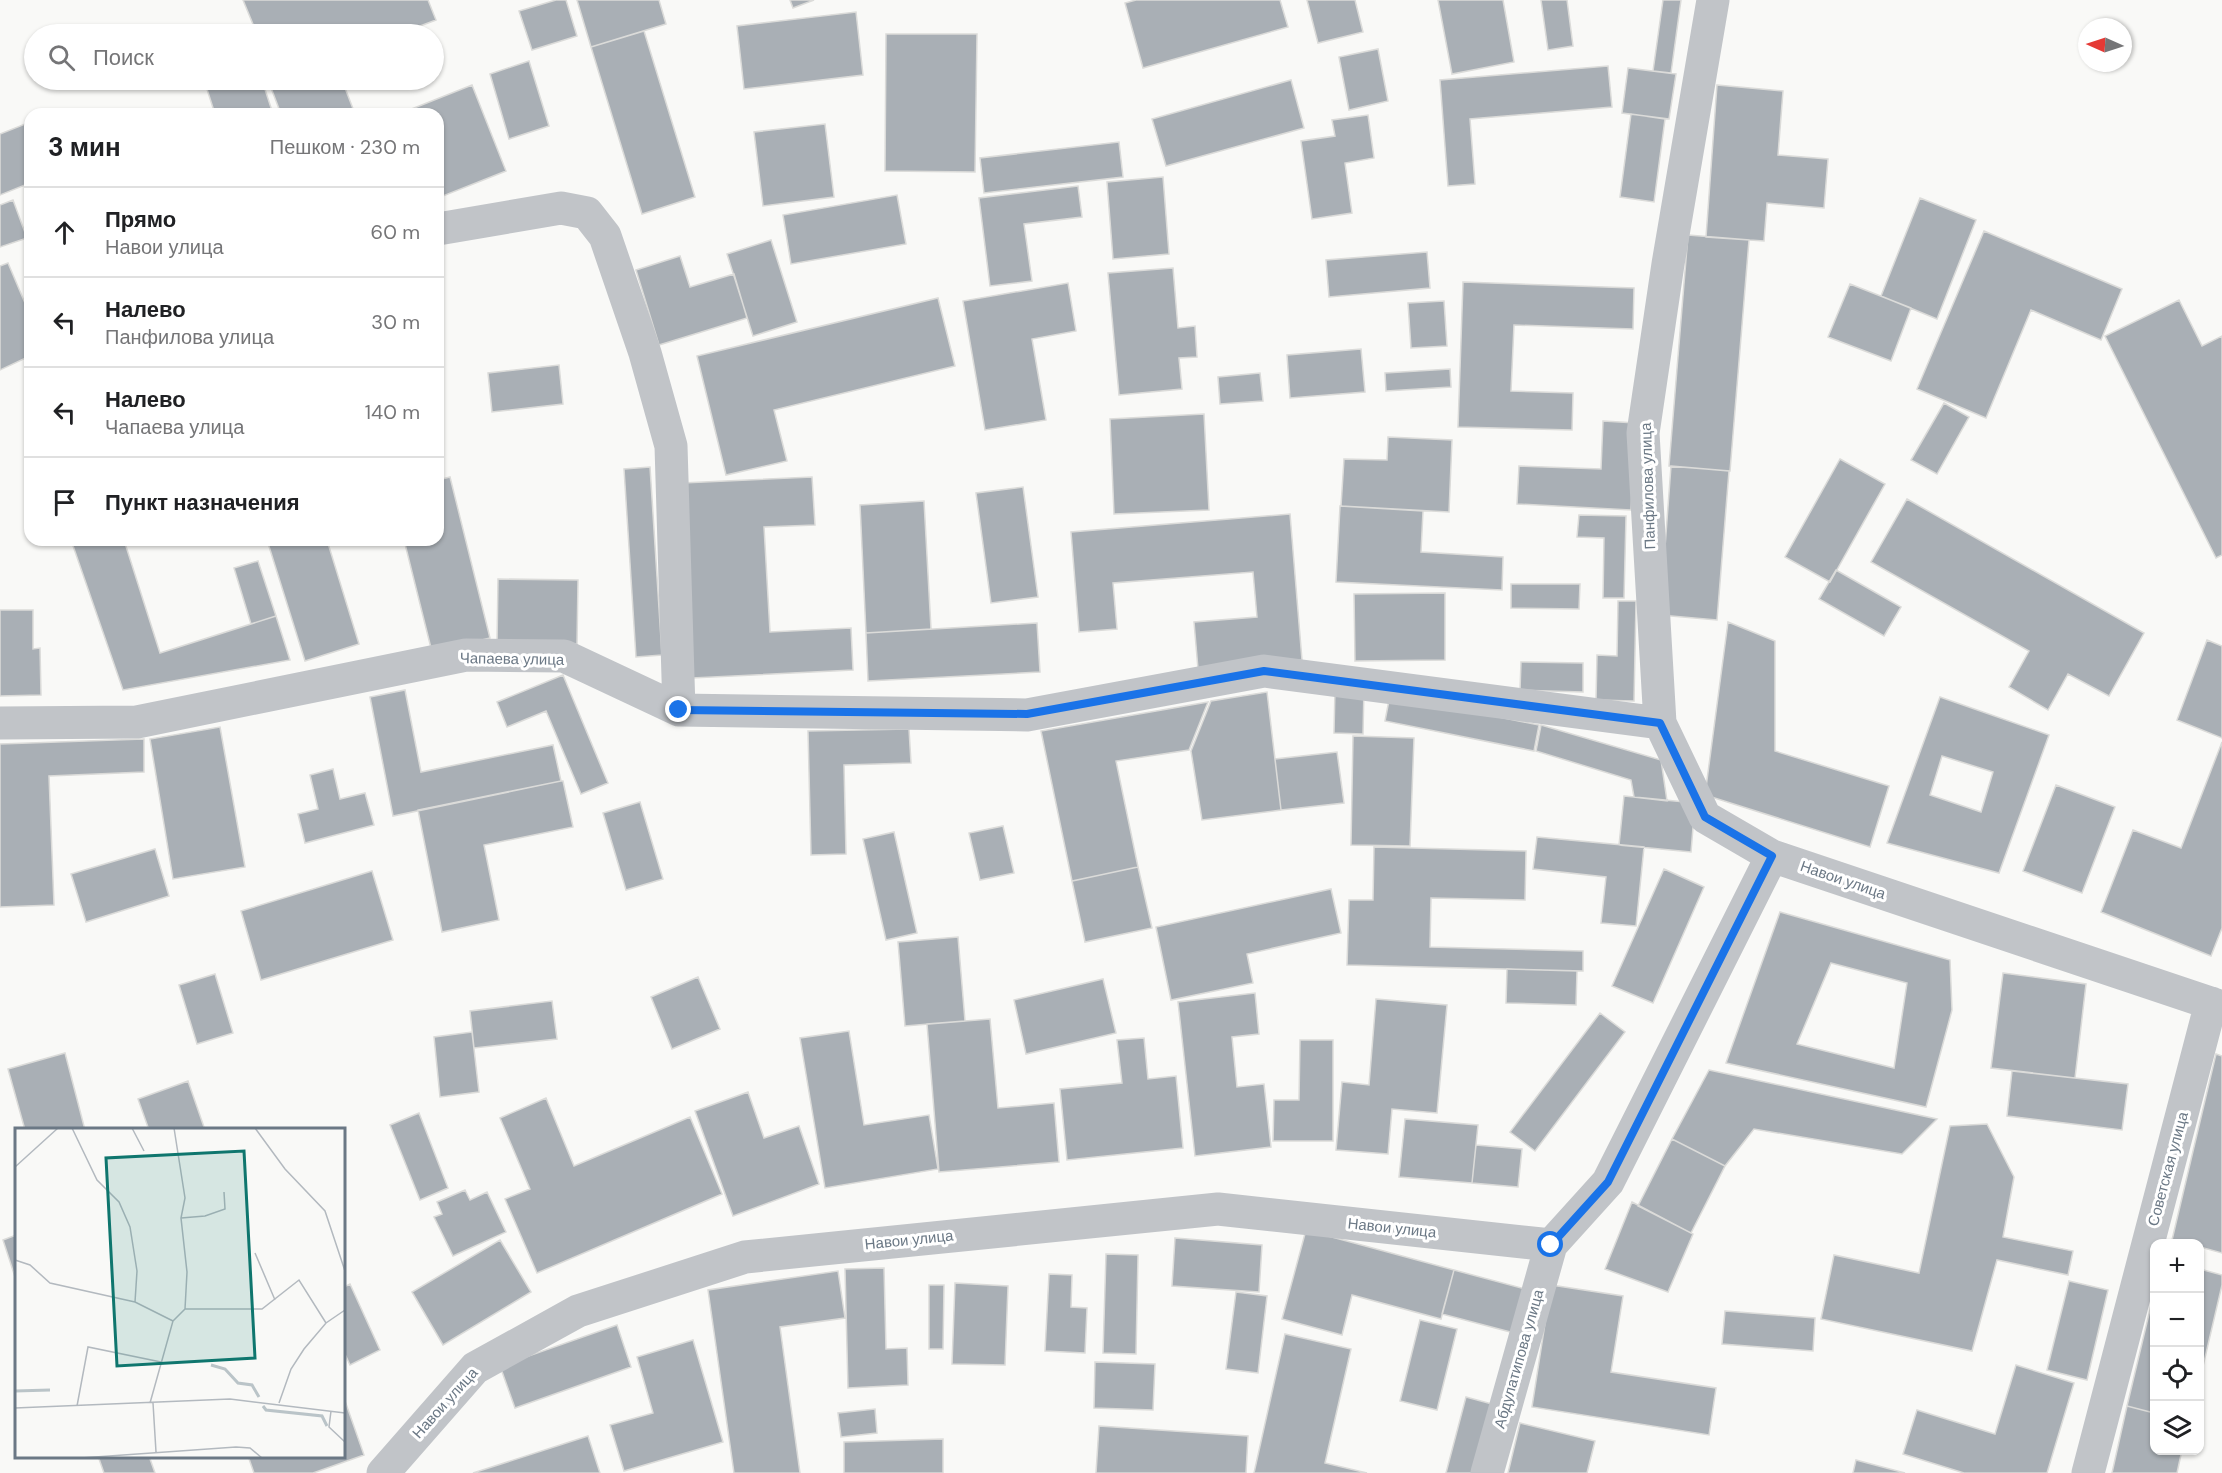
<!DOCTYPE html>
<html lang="ru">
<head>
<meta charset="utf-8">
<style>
	:root { --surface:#fff; --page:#f6f6f6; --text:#202124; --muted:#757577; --line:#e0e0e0 }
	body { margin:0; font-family:"DM Sans",sans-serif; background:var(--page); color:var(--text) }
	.controls { position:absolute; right:18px; bottom:18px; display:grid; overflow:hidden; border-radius:12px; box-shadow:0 2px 4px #0004 }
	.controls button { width:54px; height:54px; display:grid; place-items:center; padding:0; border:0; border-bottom:2px solid var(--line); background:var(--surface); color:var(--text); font:30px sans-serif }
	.compass { position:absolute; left:2078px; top:18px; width:54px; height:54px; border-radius:50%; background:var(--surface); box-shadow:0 2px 4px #0004; rotate:273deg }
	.stop { position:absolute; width:18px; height:18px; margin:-14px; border:4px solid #1a73e8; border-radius:50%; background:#fff }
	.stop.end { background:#1a73e8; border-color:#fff; box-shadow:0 2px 6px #0008 }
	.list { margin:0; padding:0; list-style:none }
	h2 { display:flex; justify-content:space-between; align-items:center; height:78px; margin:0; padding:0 24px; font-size:26px }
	h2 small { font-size:20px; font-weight:400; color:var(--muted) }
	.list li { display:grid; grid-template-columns:39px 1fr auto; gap:18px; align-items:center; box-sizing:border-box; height:90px; padding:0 24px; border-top:2px solid var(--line) }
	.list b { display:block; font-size:22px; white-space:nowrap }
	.list p { margin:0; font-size:20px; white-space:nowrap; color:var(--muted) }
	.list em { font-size:20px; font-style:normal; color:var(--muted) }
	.icon { flex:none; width:33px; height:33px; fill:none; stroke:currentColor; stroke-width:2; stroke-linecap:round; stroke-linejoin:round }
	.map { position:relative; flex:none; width:2222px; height:1473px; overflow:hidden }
	.search { position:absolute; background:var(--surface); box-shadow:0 2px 4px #0004; left:24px; top:24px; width:420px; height:66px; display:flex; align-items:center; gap:15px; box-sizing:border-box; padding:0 21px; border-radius:33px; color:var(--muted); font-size:22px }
	.panel { position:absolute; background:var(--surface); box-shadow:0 2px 4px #0004; left:24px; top:108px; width:420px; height:438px; border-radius:18px }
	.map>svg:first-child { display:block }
	.building { fill:#a9afb5; stroke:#dbdbd9; stroke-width:1.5; fill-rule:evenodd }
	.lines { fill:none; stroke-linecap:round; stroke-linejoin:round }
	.minor { stroke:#c1c4c8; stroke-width:33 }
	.route { stroke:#1a73e8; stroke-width:8 }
	.labels { text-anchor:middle; stroke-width:6; stroke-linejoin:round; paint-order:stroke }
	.street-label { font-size:15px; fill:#6b7885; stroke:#fff }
	.inset-river { fill:none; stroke:#bac4c8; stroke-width:3 }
	.inset-road { fill:none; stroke:#b3b9bf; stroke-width:1.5 }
	.view { fill:#0f766e; fill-opacity:0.15; stroke:#0f766e; stroke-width:3 }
	.inset-edge { fill:none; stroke:#6b7885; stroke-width:3 }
</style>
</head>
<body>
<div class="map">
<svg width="2222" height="1473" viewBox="0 0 2222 1473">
	<rect width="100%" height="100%" fill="#f9f9f7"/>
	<!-- building -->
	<path class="building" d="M 243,0 L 428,0 L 436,20 L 399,34 L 257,34 Z
		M 556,0 L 566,0 L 577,36 L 532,50 L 519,11 Z
		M 577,0 L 659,0 L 666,24 L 591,47 Z
		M 790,0 L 814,0 L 793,8 Z
		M 1136,0 L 1280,0 L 1288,27 L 1143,68 L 1125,3 Z
		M 1307,0 L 1355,0 L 1363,32 L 1318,43 Z
		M 1438,0 L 1503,0 L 1514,62 L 1452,74 Z
		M 1541,0 L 1567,0 L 1573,46 L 1548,50 Z
		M 1663,0 L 1681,0 L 1671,73 L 1653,71 Z
		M 856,12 L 863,75 L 744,89 L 737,26 Z
		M 644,31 L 695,197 L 642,214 L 591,47 Z
		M 886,34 L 977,34 L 975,172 L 885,171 Z
		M 1378,49 L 1388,101 L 1349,110 L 1339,57 Z
		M 529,61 L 549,126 L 509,139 L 490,74 Z
		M 1608,66 L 1612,107 L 1470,119 L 1475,184 L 1448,186 L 1440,80 Z
		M 1628,68 L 1676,74 L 1669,119 L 1622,113 Z
		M 204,80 L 262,80 L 273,114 L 215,114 Z
		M 268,80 L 342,80 L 355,114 L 281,114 Z
		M 1291,80 L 1304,128 L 1166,166 L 1152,119 Z
		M 472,85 L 506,171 L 438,198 L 438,114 L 399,114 Z
		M 1717,85 L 1783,91 L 1778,155 L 1828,159 L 1824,208 L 1767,203 L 1764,241 L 1706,237 Z
		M 1631,114 L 1665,119 L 1654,202 L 1620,197 Z
		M 1368,115 L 1374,158 L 1345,163 L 1352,213 L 1312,219 L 1301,141 L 1335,136 L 1332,120 Z
		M 30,122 L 30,183 L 0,195 L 0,134 Z
		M 825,124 L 834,197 L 763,206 L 754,132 Z
		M 1119,142 L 1123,177 L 984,193 L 980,158 Z
		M 1163,177 L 1169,254 L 1113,259 L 1107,182 Z
		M 1078,186 L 1082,217 L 1024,224 L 1032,281 L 990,286 L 979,198 Z
		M 897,195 L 906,244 L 791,264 L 783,215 Z
		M 1920,198 L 1976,220 L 1937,319 L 1881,296 Z
		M 13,200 L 27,238 L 0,247 L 0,205 Z
		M 1984,231 L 2122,289 L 2101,340 L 2031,310 L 1986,418 L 1917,389 Z
		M 1688,235 L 1749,240 L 1730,471 L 1669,466 Z
		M 771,240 L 797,322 L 753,336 L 727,254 Z
		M 1427,252 L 1430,288 L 1329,297 L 1326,260 Z
		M 680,256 L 690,287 L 734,274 L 747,318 L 659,345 L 636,270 Z
		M 8,263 L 25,303 L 30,301 L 30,356 L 0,370 L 0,266 Z
		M 1173,268 L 1178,328 L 1195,326 L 1197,357 L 1179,358 L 1182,389 L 1119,395 L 1108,273 Z
		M 1463,282 L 1634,288 L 1633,329 L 1514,325 L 1511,391 L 1573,393 L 1572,430 L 1458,427 Z
		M 1068,283 L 1076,331 L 1032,339 L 1046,420 L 985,430 L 963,301 Z
		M 1850,284 L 1911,308 L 1891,361 L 1828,337 Z
		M 938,298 L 955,366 L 774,410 L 787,461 L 726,475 L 697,356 Z
		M 2179,300 L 2202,346 L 2222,336 L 2222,555 L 2216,558 L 2105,336 Z
		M 1444,301 L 1447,346 L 1411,348 L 1408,303 Z
		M 1361,349 L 1365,392 L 1290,398 L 1287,355 Z
		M 559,365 L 563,404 L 492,412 L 488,373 Z
		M 1450,369 L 1451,387 L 1386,391 L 1385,373 Z
		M 1260,373 L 1263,401 L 1220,404 L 1218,377 Z
		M 1944,403 L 1969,417 L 1937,474 L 1911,460 Z
		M 1204,414 L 1209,510 L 1114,514 L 1110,419 Z
		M 1603,421 L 1636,423 L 1631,510 L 1517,504 L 1519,466 L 1601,469 Z
		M 1388,437 L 1452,440 L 1449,512 L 1341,506 L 1344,459 L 1387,460 Z
		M 1840,459 L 1885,484 L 1830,582 L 1785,557 Z
		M 1671,466 L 1729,471 L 1717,620 L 1660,615 Z
		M 650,467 L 662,655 L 636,657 L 624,469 Z
		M 450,477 L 490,638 L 432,652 L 404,540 L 438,540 L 438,480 Z
		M 812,477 L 815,525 L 764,527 L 770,632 L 851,628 L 853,670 L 692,678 L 682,483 Z
		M 1023,487 L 1038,597 L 991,603 L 976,493 Z
		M 1907,499 L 2144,633 L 2109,696 L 2068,674 L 2048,710 L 2009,687 L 2029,651 L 1871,562 Z
		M 924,501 L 931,629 L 866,633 L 860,505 Z
		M 1340,506 L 1423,511 L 1421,552 L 1503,557 L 1502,590 L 1336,582 Z
		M 1290,514 L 1302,660 L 1198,669 L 1194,622 L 1257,617 L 1253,572 L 1113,583 L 1117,629 L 1079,632 L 1071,532 Z
		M 1579,515 L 1626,516 L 1624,598 L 1603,598 L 1604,538 L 1577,537 Z
		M 71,540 L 124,540 L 160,653 L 276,616 L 290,660 L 123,690 Z
		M 267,540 L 327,540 L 359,644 L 305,661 Z
		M 258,561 L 276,616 L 251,624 L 234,568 Z
		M 1836,570 L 1901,607 L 1884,636 L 1819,599 Z
		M 498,579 L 578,580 L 577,644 L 497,643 Z
		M 1511,584 L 1580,584 L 1579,609 L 1511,608 Z
		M 1445,593 L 1445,660 L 1355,661 L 1354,594 Z
		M 1618,601 L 1636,601 L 1634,701 L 1596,700 L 1597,655 L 1617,656 Z
		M 0,610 L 33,610 L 33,649 L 40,648 L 41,695 L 0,696 Z
		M 1728,622 L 1775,641 L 1775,751 L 1889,786 L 1870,847 L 1705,795 Z
		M 1037,623 L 1040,672 L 868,681 L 866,633 Z
		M 2207,640 L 2222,646 L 2222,738 L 2177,720 Z
		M 1521,662 L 1583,663 L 1583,692 L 1520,690 Z
		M 563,675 L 608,783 L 581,794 L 546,711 L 507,727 L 497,702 Z
		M 1335,688 L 1364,688 L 1363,734 L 1334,733 Z
		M 405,690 L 421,772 L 553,745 L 561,781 L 393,816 L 370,697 Z
		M 1267,692 L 1281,810 L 1202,820 L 1191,751 L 1211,701 Z
		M 1390,695 L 1539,725 L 1534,751 L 1385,721 Z
		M 1940,697 L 2049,735 L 1999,873 L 1887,843 ZM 1942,756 L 1993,772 L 1981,812 L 1930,795 Z
		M 1208,702 L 1189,750 L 1116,761 L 1138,867 L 1072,881 L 1041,731 Z
		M 1541,725 L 1661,760 L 1667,801 L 1634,797 L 1631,780 L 1536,751 Z
		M 220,727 L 245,867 L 173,879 L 150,739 Z
		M 909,729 L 911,763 L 844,765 L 846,854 L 811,855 L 808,731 Z
		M 1353,736 L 1414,738 L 1410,846 L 1351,845 Z
		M 144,739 L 144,772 L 49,776 L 54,905 L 0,907 L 0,744 Z
		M 2222,742 L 2222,928 L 2211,956 L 2101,912 L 2133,830 L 2181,848 Z
		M 1337,752 L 1344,803 L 1281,810 L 1275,759 Z
		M 333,769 L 340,799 L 365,793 L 374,825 L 305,843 L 298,814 L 318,809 L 310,775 Z
		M 561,781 L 563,781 L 573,827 L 484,845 L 499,920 L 442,932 L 418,810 Z
		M 2056,785 L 2115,807 L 2082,893 L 2023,871 Z
		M 1624,796 L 1695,803 L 1691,852 L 1619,845 Z
		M 640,802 L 663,879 L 626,890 L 603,813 Z
		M 1003,826 L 1014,873 L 980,880 L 969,833 Z
		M 894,832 L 917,933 L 886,940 L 863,839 Z
		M 1537,837 L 1644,847 L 1636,926 L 1601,923 L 1606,877 L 1533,869 Z
		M 1374,847 L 1526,851 L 1525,900 L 1431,898 L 1430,947 L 1583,951 L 1583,971 L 1347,965 L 1349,900 L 1373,900 Z
		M 155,849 L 169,896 L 86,922 L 71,874 Z
		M 1138,867 L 1152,928 L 1085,942 L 1072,881 Z
		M 1664,869 L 1704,887 L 1653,1003 L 1612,986 Z
		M 372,871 L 393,940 L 261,980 L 241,911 Z
		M 1331,889 L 1341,933 L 1247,954 L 1253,983 L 1171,1000 L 1156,927 Z
		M 1780,912 L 1950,960 L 1952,1010 L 1926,1107 L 1726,1063 ZM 1831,963 L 1907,983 L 1894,1068 L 1797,1044 Z
		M 958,937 L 965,1021 L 905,1026 L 898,942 Z
		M 1507,969 L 1577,971 L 1576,1005 L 1506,1003 Z
		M 2003,973 L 2086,984 L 2075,1078 L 1991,1068 Z
		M 215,974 L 233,1033 L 197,1044 L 179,985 Z
		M 698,977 L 720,1029 L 672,1049 L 651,997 Z
		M 1103,979 L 1116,1033 L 1026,1054 L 1014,1000 Z
		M 1255,993 L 1259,1034 L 1232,1037 L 1237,1087 L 1264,1084 L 1271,1147 L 1195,1156 L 1178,1002 Z
		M 1376,999 L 1447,1005 L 1437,1113 L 1392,1109 L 1388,1154 L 1336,1150 L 1342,1082 L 1369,1085 Z
		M 552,1001 L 557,1039 L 474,1048 L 470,1011 Z
		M 1600,1013 L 1625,1032 L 1535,1151 L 1510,1132 Z
		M 990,1019 L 998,1108 L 1054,1103 L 1059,1162 L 939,1172 L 927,1024 Z
		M 849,1031 L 864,1125 L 929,1115 L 938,1169 L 825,1188 L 800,1038 Z
		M 472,1032 L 479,1092 L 440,1097 L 434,1037 Z
		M 1144,1038 L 1148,1079 L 1176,1076 L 1183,1148 L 1067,1160 L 1060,1089 L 1122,1083 L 1117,1040 Z
		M 1300,1040 L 1333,1040 L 1333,1141 L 1273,1141 L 1274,1100 L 1299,1100 Z
		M 65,1053 L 85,1130 L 25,1130 L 8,1069 Z
		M 2216,1054 L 2222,1056 L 2222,1253 L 2200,1247 L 2200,1244 L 2186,1244 L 2172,1240 Z
		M 1709,1070 L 1937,1119 L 1902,1154 L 1754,1129 L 1725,1166 L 1672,1139 Z
		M 2012,1071 L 2128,1084 L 2122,1130 L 2007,1116 Z
		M 188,1081 L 205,1130 L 149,1130 L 138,1099 Z
		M 748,1092 L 764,1138 L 799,1126 L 819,1184 L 733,1216 L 695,1111 Z
		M 546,1098 L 574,1166 L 690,1117 L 722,1194 L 537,1273 L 505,1199 L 530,1189 L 500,1118 Z
		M 419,1113 L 448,1188 L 420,1200 L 390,1125 Z
		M 1405,1119 L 1478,1125 L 1472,1183 L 1399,1177 Z
		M 1987,1124 L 2014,1177 L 2003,1237 L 2073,1251 L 2068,1275 L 1997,1260 L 1972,1351 L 1821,1319 L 1834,1255 L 1919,1273 L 1950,1126 Z
		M 1672,1139 L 1725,1166 L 1691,1233 L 1638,1206 Z
		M 1476,1145 L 1522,1149 L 1518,1187 L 1472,1183 Z
		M 465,1190 L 470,1200 L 487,1192 L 506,1232 L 453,1256 L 434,1217 L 442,1214 L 437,1202 Z
		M 1632,1202 L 1693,1234 L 1668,1292 L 1605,1269 Z
		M 1306,1230 L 1454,1270 L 1441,1319 L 1352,1295 L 1342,1335 L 1282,1319 Z
		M 16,1235 L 16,1280 L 3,1240 Z
		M 1175,1238 L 1262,1245 L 1259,1292 L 1172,1286 Z
		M 500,1240 L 531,1292 L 443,1345 L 412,1292 Z
		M 1106,1254 L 1138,1255 L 1136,1354 L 1103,1353 Z
		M 884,1268 L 886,1349 L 907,1348 L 908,1385 L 848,1388 L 845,1269 Z
		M 2200,1269 L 2222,1275 L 2222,1285 L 2200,1379 Z
		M 1454,1270 L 1529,1290 L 1518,1334 L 1442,1314 Z
		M 838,1271 L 845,1318 L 780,1327 L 800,1473 L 734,1473 L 708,1290 Z
		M 1049,1274 L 1072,1275 L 1071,1307 L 1087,1308 L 1085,1353 L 1045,1351 Z
		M 2069,1281 L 2108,1290 L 2087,1380 L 2047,1370 Z
		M 955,1283 L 1008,1286 L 1005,1365 L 952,1364 Z
		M 350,1284 L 380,1350 L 350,1365 L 344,1352 L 344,1287 Z
		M 929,1285 L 944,1285 L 943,1349 L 929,1349 Z
		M 1551,1285 L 1623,1296 L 1611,1372 L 1716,1388 L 1709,1435 L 1532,1407 Z
		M 1236,1292 L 1267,1296 L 1258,1373 L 1226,1369 Z
		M 2154,1293 L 2154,1413 L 2127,1406 Z
		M 1725,1311 L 1815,1318 L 1813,1351 L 1722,1344 Z
		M 1420,1320 L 1457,1329 L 1437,1410 L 1400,1401 Z
		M 617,1325 L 631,1367 L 515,1408 L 500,1366 Z
		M 1285,1334 L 1351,1349 L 1325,1463 L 1367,1473 L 1254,1473 Z
		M 693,1340 L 723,1442 L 624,1471 L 610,1425 L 653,1413 L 637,1357 Z
		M 1095,1362 L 1155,1364 L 1153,1410 L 1094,1408 Z
		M 2016,1365 L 2074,1383 L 2047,1473 L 1964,1473 L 1903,1454 L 1917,1410 L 1995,1434 Z
		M 1466,1397 L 1492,1404 L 1473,1473 L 1446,1473 Z
		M 344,1398 L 364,1455 L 313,1473 L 254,1473 L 248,1456 L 344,1456 Z
		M 2127,1406 L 2154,1413 L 2154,1450 L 2182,1450 L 2177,1473 L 2112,1473 Z
		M 875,1409 L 877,1433 L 841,1437 L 838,1413 Z
		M 1520,1423 L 1595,1441 L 1587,1473 L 1508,1473 Z
		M 1099,1426 L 1248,1436 L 1246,1473 L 1096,1473 Z
		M 588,1436 L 600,1473 L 473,1473 Z
		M 943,1439 L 943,1473 L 844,1473 L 844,1442 Z
		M 98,1456 L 149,1456 L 155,1473 L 104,1473 Z
		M 1856,1460 L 1905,1473 L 1853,1473 Z"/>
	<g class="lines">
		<!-- minor -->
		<path class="minor" d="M 1713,0 L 1668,264 L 1643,433 L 1660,723 L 1705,817 L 1772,856
			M 438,229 L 561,208 L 587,213 L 605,236 L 645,353 L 671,446 L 679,710
			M 0,723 L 137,722 L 466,655 L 564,656 L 679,710 L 1027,715 L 1264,671 L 1660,723
			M 383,1473 L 475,1368 L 578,1311 L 745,1257 L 1218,1209 L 1551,1245 L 1608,1182 L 1772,856 L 2222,1007
			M 1487,1473 L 1551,1245
			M 2088,1473 L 2211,1003"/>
	</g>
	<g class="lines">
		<!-- route -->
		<path class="route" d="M 679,710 L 1027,714 L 1264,671 L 1660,723 L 1705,817 L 1772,856 L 1608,1182 L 1551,1245"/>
	</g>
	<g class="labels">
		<!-- street labels -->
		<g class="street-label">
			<text transform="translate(1648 486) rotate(-92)" y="5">Панфилова улица</text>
			<text transform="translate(512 659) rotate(1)" y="5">Чапаева улица</text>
			<text transform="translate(1843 880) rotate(19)" y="5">Навои улица</text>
			<text transform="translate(2168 1169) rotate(-75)" y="5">Советская улица</text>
			<text transform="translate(1392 1228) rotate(6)" y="5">Навои улица</text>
			<text transform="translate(909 1240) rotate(-6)" y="5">Навои улица</text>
			<text transform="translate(1519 1359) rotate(-74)" y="5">Абдулатипова улица</text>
			<text transform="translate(445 1403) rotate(-48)" y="5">Навои улица</text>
		</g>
	</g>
	<!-- overview -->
	<g transform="translate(15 1128)">
		<rect width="330" height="330" fill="#f9f9f7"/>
		<path class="inset-river" d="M 196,237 L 210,241 L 223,255 L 237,257 L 244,269M 0,263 L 35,262M 248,278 L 251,282 L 307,288 L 312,298"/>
		<path class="inset-road" d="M 57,0 L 82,52 L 104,74 L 115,99 L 122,143 L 120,174 L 158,193 L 135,275M 117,0 L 129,23M 159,0 L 170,70 L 166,90 L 172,144 L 170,181M 240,0 L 270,41 L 310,83 L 330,143M 0,39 L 43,0M 166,90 L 190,88 L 210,81 L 209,64M 240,125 L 260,172M 0,132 L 15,137 L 35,155 L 120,174M 158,193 L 170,181 L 247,181 L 284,152 L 311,195M 138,275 L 141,324M 264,275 L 276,241 L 289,221 L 311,195 L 330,182M 62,278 L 73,219 L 146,234M 0,280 L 215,271 L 330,285M 316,283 L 314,299 L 330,314M 17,330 L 63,330M 66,330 L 221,319 L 235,320 L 247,330"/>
		<path class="view" d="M 229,23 L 240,230 L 102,238 L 91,30 Z"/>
		<rect width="330" height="330" class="inset-edge"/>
	</g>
</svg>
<div class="controls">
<button>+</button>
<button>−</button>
<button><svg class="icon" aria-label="locate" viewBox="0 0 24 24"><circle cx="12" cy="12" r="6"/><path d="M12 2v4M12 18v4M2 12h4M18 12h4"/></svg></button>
<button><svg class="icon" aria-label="layers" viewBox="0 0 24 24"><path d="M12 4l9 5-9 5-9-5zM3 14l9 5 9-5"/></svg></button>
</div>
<svg class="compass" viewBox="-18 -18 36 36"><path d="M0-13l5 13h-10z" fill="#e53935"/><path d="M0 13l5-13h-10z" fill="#757577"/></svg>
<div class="stop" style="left:1551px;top:1245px"></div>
<div class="stop end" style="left:679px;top:710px"></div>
<div class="search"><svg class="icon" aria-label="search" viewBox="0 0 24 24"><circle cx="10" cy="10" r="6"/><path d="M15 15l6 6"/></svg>Поиск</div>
<section class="panel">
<h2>3 мин<small>Пешком · 230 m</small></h2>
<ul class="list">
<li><svg class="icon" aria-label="ahead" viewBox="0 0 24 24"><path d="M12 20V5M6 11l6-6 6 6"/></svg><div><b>Прямо</b><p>Навои улица</p></div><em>60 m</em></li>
<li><svg class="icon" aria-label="left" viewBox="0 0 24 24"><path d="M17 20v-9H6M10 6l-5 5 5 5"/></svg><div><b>Налево</b><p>Панфилова улица</p></div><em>30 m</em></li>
<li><svg class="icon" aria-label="left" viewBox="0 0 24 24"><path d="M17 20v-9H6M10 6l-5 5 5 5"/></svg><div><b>Налево</b><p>Чапаева улица</p></div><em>140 m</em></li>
<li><svg class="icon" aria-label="arrive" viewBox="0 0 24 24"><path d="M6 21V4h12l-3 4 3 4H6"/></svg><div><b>Пункт назначения</b></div></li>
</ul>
</section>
</div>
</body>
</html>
